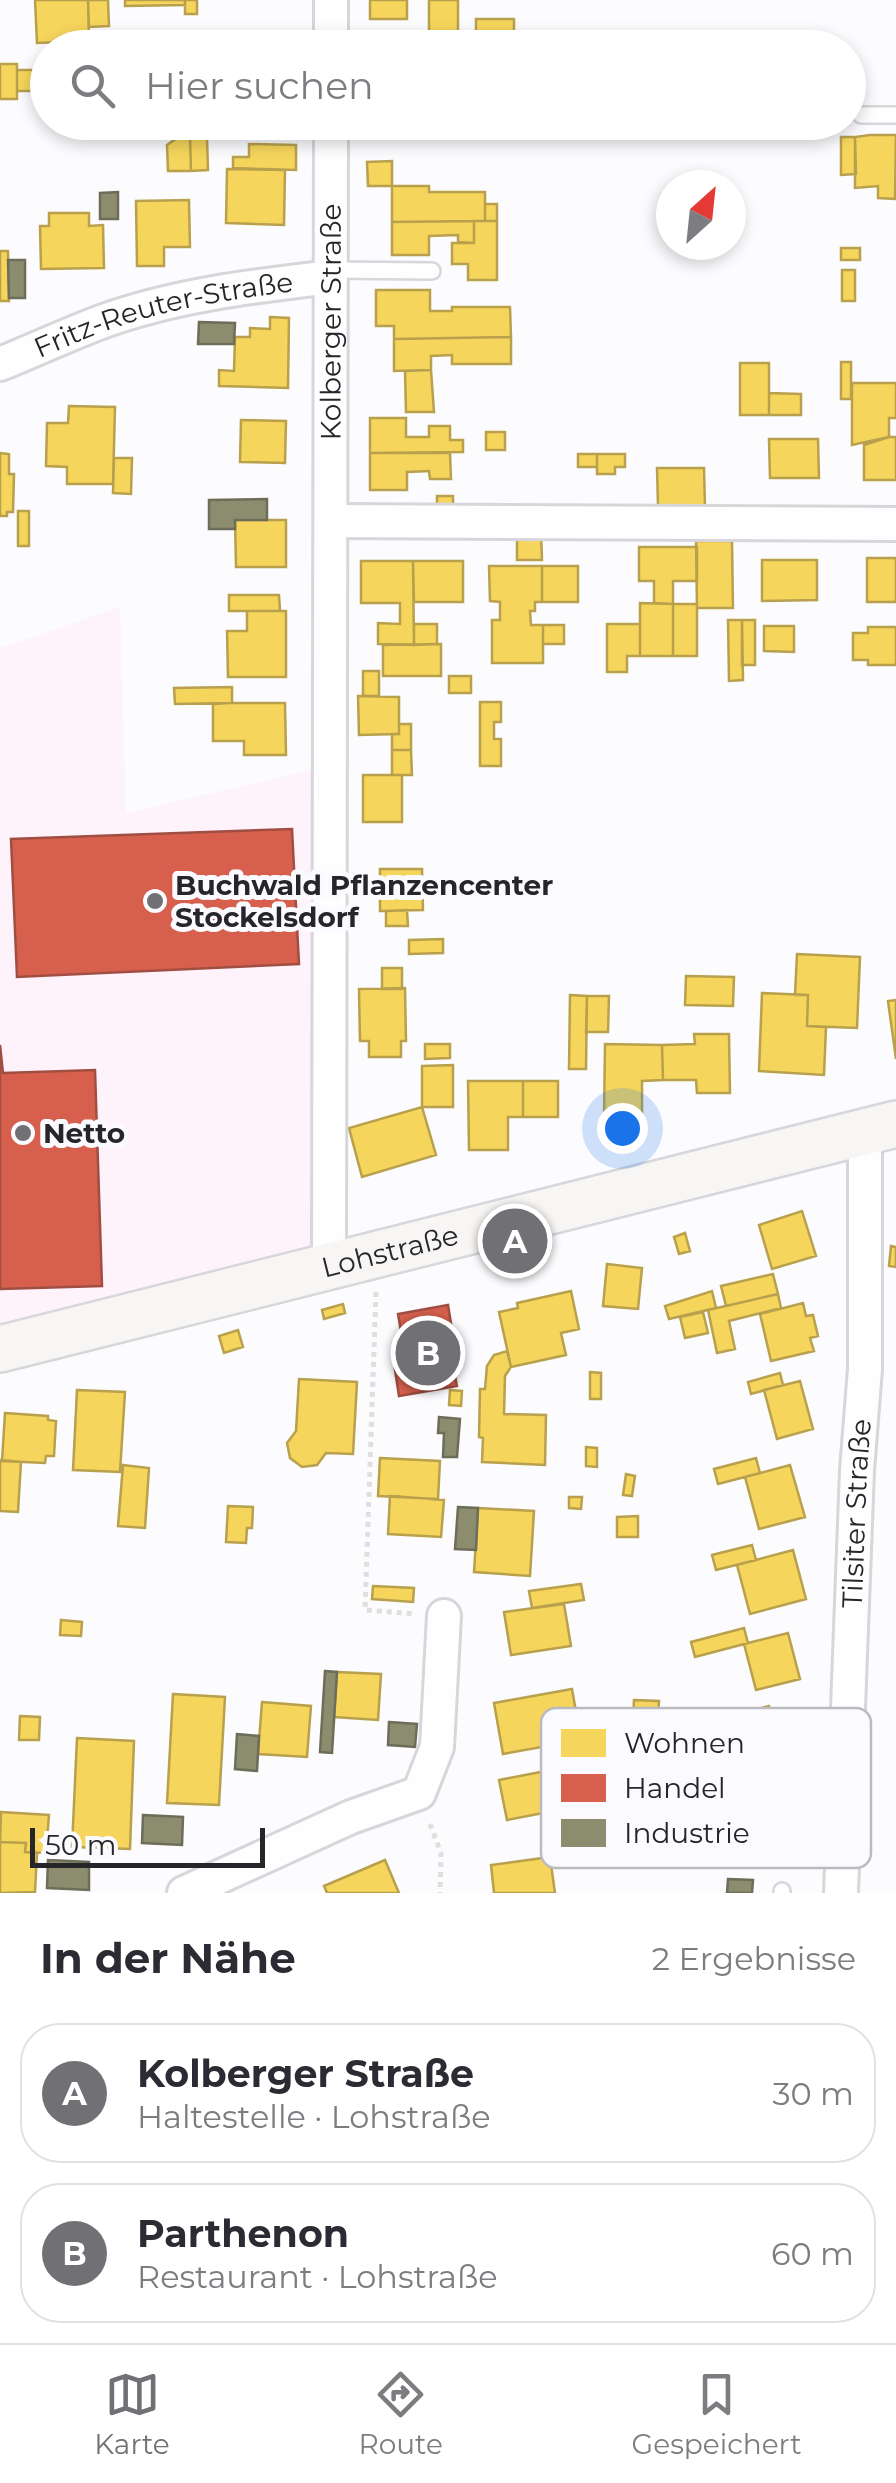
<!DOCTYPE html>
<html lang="de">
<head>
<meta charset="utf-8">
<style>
	:root { --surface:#fff; --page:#f7f7f7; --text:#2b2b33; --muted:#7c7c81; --line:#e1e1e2; --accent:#717074 }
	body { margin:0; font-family:Montserrat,sans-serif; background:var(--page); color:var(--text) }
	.compass { position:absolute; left:656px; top:170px; width:90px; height:90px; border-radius:50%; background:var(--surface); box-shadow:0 5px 15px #0003; rotate:27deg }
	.scale { position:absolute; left:30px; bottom:25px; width:235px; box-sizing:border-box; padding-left:10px; border:5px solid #262529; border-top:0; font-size:28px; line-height:35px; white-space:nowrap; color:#262529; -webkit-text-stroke:8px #fbfaff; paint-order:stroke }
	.you { position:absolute; left:622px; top:1128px; width:35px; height:35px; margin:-25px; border:8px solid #fff; border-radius:50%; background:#1a73e8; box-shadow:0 0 0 15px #1a73e833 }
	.badge { display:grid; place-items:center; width:65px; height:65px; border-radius:50%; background:var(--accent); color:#fff; font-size:32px; font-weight:700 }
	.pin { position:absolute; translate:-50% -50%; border:5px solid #fff; box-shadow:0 2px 10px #0006 }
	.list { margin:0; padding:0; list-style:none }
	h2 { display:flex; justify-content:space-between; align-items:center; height:130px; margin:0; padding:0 40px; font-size:42px }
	h2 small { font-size:32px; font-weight:400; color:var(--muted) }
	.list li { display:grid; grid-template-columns:65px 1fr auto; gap:30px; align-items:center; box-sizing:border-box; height:140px; margin:0 20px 20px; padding:0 20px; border:2px solid var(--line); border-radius:40px }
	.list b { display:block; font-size:38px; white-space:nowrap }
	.list p { margin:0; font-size:32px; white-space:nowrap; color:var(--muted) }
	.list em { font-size:32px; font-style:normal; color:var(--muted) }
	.icon { flex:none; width:55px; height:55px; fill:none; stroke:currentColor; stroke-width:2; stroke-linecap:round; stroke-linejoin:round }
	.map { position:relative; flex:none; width:896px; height:1893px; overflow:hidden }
	.search { position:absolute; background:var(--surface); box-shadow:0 5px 15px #0003; left:30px; right:30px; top:30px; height:110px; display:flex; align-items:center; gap:25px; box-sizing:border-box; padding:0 35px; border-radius:55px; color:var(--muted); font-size:38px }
	.sheet { height:450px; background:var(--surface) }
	nav { display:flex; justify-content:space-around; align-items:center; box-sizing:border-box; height:140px; border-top:2px solid var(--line); background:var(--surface); font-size:28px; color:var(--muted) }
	nav a { display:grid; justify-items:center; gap:5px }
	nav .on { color:var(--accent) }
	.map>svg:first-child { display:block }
	.commercial { fill:#fef2fb }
	.homes { fill:#f6d55c; stroke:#b8a04d; stroke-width:2.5 }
	.shops { fill:#d6604d; stroke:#a14e42; stroke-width:2.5 }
	.industry { fill:#8c8c6e; stroke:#6d6d59; stroke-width:2.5 }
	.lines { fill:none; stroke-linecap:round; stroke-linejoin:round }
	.service-casing { stroke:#d7d6da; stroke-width:20 }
	.minor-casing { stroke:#d7d6da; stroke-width:38 }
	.secondary-casing { stroke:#d7d6da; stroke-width:50 }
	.path { stroke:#dfdfdf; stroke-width:5; stroke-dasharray:5 5; stroke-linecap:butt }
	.service { stroke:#fffeff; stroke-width:15 }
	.minor { stroke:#fffeff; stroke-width:32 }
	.secondary { stroke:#f8f6f4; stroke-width:45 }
	.poi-dot { fill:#717074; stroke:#fbfaff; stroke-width:4 }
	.labels { text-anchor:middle; stroke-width:10; stroke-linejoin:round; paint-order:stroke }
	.street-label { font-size:28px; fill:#262529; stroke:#fbfaff }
	.poi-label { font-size:28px; font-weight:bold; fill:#262529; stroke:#fbfaff; text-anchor:start }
	.key { fill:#fbfaff; stroke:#bbbabf; stroke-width:2.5 }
	.key-label { font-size:28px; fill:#262529 }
</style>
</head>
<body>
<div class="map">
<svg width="896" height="1893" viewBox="0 0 896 1893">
	<rect width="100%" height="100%" fill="#fcfbfe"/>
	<!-- commercial -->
	<path class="commercial" d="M 120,607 L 126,813 L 312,770 L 314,1253 L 0,1325 L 0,648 Z"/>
	<!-- homes -->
	<path class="homes" d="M 35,0 L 88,0 L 89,41 L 37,43 Z
		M 88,0 L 108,0 L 109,26 L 89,27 Z
		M 125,0 L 185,0 L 185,5 L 125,6 Z
		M 185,0 L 197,0 L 197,14 L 185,14 Z
		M 370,0 L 407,0 L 407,19 L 370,19 Z
		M 429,0 L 458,0 L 458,42 L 429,42 Z
		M 476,19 L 514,19 L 514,41 L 476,40 Z
		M 0,64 L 17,64 L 17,99 L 0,99 Z
		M 17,70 L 42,70 L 42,91 L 17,91 Z
		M 395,122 L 428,122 L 428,136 L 395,136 Z
		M 451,122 L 473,122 L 473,128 L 451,128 Z
		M 870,135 L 896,135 L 895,199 L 878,198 L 878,186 L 855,188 L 855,137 Z
		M 841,137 L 855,137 L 856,174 L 841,175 Z
		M 177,138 L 190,138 L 191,171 L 168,171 L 167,145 Z
		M 190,138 L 207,138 L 208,170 L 191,171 Z
		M 249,144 L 296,145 L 296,170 L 233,168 L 233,157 L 249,157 Z
		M 392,161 L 392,186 L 368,186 L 367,162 Z
		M 227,169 L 285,170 L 284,225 L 226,223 Z
		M 392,186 L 429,186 L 429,192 L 485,192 L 485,221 L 392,222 Z
		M 189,200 L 190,247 L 164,247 L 164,266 L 137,266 L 136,201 Z
		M 485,204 L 497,204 L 497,221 L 485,221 Z
		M 49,213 L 89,213 L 89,226 L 103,225 L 104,268 L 41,269 L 40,226 L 49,226 Z
		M 474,221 L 474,243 L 458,242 L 458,235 L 429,236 L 429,255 L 392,255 L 392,222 Z
		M 474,221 L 497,221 L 497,280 L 468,280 L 468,264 L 452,264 L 452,243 L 474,243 Z
		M 841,248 L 860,248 L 860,260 L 841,260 Z
		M 0,251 L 8,251 L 9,301 L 0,301 Z
		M 842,270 L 855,270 L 855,301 L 842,301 Z
		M 376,290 L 430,290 L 430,311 L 452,311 L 452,307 L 510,307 L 511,337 L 394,339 L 394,326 L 376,326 Z
		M 270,317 L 289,318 L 288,388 L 219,386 L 219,370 L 234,371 L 235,337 L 250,337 L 250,328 L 270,329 Z
		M 511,337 L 511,364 L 452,364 L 452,355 L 431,356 L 431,370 L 394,371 L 394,339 Z
		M 841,362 L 851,362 L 851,399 L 841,399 Z
		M 740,363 L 769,363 L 769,415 L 740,415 Z
		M 431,370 L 434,412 L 406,412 L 405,371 Z
		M 852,383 L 896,383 L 896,418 L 889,418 L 889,437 L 852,445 Z
		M 769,393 L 801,394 L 801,415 L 769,415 Z
		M 69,406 L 115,407 L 113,484 L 67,484 L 67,467 L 46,466 L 47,423 L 68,423 Z
		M 370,418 L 406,418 L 406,437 L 429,437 L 429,426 L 450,426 L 450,440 L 463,440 L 463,452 L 370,453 Z
		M 241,420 L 286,421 L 285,463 L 240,462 Z
		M 486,432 L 505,432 L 505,450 L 486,450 Z
		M 889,437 L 896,437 L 896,480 L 864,480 L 864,445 Z
		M 769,439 L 818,439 L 819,478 L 770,478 Z
		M 0,453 L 9,454 L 9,474 L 14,474 L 13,512 L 7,512 L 7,516 L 0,516 Z
		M 370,453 L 450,453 L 451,479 L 430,479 L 429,471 L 407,472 L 407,490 L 370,490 Z
		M 578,454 L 597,454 L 597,467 L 578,467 Z
		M 597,454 L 625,454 L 625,467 L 615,467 L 615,474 L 597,474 Z
		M 114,458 L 132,458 L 131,494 L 113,493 Z
		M 657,468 L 704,468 L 705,506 L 658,506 Z
		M 437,496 L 453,496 L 453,509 L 437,509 Z
		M 18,511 L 29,511 L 29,546 L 18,546 Z
		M 235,520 L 286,520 L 286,567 L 236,567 Z
		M 517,531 L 541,531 L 542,560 L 517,560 Z
		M 696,541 L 732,541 L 733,608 L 697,608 Z
		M 639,547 L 697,547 L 697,581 L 673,581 L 673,604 L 654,603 L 654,581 L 639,581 Z
		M 867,558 L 896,558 L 896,602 L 867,602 Z
		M 762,560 L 817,560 L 817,600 L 762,601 Z
		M 361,561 L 413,561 L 414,645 L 378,644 L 378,623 L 400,624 L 400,603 L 361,603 Z
		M 413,561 L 463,561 L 463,602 L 414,602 Z
		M 489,566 L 542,566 L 542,602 L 535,602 L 535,611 L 530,611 L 531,625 L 543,625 L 543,663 L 492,663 L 492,620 L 500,620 L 500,602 L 490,601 Z
		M 542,566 L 578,566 L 578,602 L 542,602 Z
		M 229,595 L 279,595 L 280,611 L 229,611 Z
		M 640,603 L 673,604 L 673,656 L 640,656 Z
		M 673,604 L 697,604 L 697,656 L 673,656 Z
		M 247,611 L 286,611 L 286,677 L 228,677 L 227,631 L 247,631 Z
		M 728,620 L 742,620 L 743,680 L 729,681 Z
		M 742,620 L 755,620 L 755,665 L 742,665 Z
		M 414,624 L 437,624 L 437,644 L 414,645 Z
		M 607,624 L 640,624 L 640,656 L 627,656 L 627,672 L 607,672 Z
		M 543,625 L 564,625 L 564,644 L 543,644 Z
		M 764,626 L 794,626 L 794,652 L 764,651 Z
		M 868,627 L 896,627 L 896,665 L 868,665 L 868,660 L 853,660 L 853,633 L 868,633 Z
		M 441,644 L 441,676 L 383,676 L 383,645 Z
		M 363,671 L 379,671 L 379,696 L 363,696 Z
		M 449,676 L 471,676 L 471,693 L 449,693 Z
		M 232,687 L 232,703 L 175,704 L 174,688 Z
		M 358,696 L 399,697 L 399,734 L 359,735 Z
		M 480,702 L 501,702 L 501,722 L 494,722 L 494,739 L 501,739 L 501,766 L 480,766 Z
		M 232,703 L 285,703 L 286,755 L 244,755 L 244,741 L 213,741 L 213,704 Z
		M 399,724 L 411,724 L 411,750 L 392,750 L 392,734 L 399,734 Z
		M 392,750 L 411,750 L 412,775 L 392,775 Z
		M 363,775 L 402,775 L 402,822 L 363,822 Z
		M 380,869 L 422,869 L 423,910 L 380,911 Z
		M 407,910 L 408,926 L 386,926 L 386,911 Z
		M 443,939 L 443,953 L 409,954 L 409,940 Z
		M 797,954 L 860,957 L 857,1028 L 807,1026 L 808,995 L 795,995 Z
		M 382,968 L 402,968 L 402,989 L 382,989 Z
		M 686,976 L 734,977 L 733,1006 L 685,1005 Z
		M 405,988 L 406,1041 L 401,1041 L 401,1057 L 369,1057 L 369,1041 L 360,1041 L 359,989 Z
		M 762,993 L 808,995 L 807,1026 L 826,1027 L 824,1075 L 759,1071 Z
		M 570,995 L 587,996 L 586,1069 L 569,1069 Z
		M 587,996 L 609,996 L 608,1032 L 586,1032 Z
		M 896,1000 L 896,1059 L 888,1001 Z
		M 694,1034 L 729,1034 L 730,1093 L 697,1093 L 696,1080 L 663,1080 L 662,1045 L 695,1044 Z
		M 425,1044 L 450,1044 L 450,1058 L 425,1059 Z
		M 605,1044 L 662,1045 L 663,1080 L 642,1081 L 642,1117 L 604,1116 Z
		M 453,1065 L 453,1107 L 422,1107 L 422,1066 Z
		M 468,1081 L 523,1081 L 523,1117 L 508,1117 L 508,1150 L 469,1150 Z
		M 523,1081 L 558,1081 L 558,1117 L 523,1117 Z
		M 422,1107 L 436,1155 L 362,1177 L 349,1128 Z
		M 802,1211 L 816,1256 L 772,1269 L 759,1225 Z
		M 685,1233 L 690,1251 L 679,1254 L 674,1237 Z
		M 891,1246 L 896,1247 L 896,1267 L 889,1266 Z
		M 607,1264 L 642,1268 L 638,1309 L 603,1306 Z
		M 773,1274 L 778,1294 L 726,1306 L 721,1286 Z
		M 571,1291 L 579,1329 L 561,1333 L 566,1355 L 511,1367 L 499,1312 L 518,1308 L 517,1303 Z
		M 712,1291 L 716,1308 L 669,1319 L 665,1306 Z
		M 778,1294 L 781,1308 L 729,1321 L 735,1349 L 717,1353 L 708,1310 Z
		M 803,1303 L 806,1316 L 813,1315 L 818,1336 L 810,1338 L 814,1351 L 771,1361 L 760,1314 Z
		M 343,1304 L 345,1313 L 324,1319 L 322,1310 Z
		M 703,1312 L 708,1333 L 685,1338 L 680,1317 Z
		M 238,1330 L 243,1347 L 224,1353 L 219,1336 Z
		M 507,1351 L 511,1367 L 505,1376 L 504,1414 L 546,1415 L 545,1465 L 482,1462 L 483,1438 L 479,1437 L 480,1389 L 485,1389 L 487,1366 L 494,1355 Z
		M 590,1372 L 601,1373 L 601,1399 L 590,1399 Z
		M 780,1373 L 783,1385 L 751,1394 L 748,1382 Z
		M 299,1379 L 357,1382 L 353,1454 L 326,1453 L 317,1465 L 302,1467 L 290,1458 L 287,1443 L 296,1431 Z
		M 800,1381 L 813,1429 L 777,1439 L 764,1390 Z
		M 77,1390 L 125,1392 L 120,1472 L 73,1470 Z
		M 450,1390 L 462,1391 L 461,1406 L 449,1405 Z
		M 5,1413 L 48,1416 L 48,1420 L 56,1421 L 54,1456 L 46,1456 L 45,1463 L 2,1461 Z
		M 586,1447 L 597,1448 L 597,1467 L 586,1466 Z
		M 380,1458 L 440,1461 L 438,1499 L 378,1496 Z
		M 756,1458 L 760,1473 L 718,1484 L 714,1469 Z
		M 0,1460 L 21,1462 L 18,1512 L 0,1511 Z
		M 123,1465 L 149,1468 L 145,1528 L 118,1526 Z
		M 790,1465 L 805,1517 L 759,1529 L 745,1477 Z
		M 626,1474 L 635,1476 L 632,1496 L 623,1495 Z
		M 390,1496 L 444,1500 L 441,1537 L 388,1534 Z
		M 569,1497 L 582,1497 L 581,1509 L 569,1508 Z
		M 228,1506 L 253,1507 L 252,1528 L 247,1528 L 246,1543 L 226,1542 Z
		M 478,1508 L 534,1511 L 530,1576 L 474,1572 Z
		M 638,1516 L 638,1537 L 617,1537 L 617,1517 Z
		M 752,1545 L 756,1560 L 716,1570 L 712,1555 Z
		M 793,1550 L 806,1599 L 750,1614 L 737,1565 Z
		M 581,1584 L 584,1600 L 532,1608 L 529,1591 Z
		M 373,1586 L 414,1588 L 413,1602 L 372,1599 Z
		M 564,1604 L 571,1646 L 511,1655 L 504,1612 Z
		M 61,1620 L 82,1622 L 81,1636 L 60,1635 Z
		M 744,1628 L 748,1643 L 695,1657 L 691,1642 Z
		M 788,1633 L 800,1679 L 756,1690 L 744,1644 Z
		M 337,1672 L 381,1674 L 378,1720 L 334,1717 Z
		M 572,1689 L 581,1740 L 503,1754 L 494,1703 Z
		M 173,1694 L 225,1697 L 219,1805 L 167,1803 Z
		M 634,1700 L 659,1701 L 657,1733 L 632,1738 Z
		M 262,1702 L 311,1706 L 307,1757 L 258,1754 Z
		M 769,1706 L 772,1718 L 734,1728 L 736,1734 L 710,1741 L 705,1723 Z
		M 20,1716 L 40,1717 L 39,1740 L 19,1740 Z
		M 77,1738 L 134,1741 L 130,1849 L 72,1847 Z
		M 551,1770 L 559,1810 L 507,1820 L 499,1780 Z
		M 1,1812 L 49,1815 L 46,1853 L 25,1852 L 26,1843 L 0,1842 Z
		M 0,1842 L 26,1843 L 25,1852 L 37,1853 L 35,1892 L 0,1893 Z
		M 550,1857 L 555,1893 L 494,1893 L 491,1865 Z
		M 385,1860 L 399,1893 L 327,1893 L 324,1886 Z"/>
	<!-- shops -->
	<path class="shops" d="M 292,829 L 299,964 L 17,977 L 11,839 Z
		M 0,1045 L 3,1073 L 95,1070 L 102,1286 L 0,1289 Z
		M 448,1305 L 455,1349 L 450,1350 L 457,1386 L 399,1396 L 393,1357 L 405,1355 L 398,1314 Z"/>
	<!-- industry -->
	<path class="industry" d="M 302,39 L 302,48 L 277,48 L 277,46 Z
		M 118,192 L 118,219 L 100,219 L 100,193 Z
		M 8,260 L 25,260 L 25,298 L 9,298 Z
		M 199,322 L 235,323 L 234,344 L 198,344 Z
		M 267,499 L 267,520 L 235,520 L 235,529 L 209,529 L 209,500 Z
		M 439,1417 L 460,1419 L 457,1457 L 443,1457 L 444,1433 L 438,1433 Z
		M 458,1507 L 478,1508 L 476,1550 L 455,1549 Z
		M 325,1671 L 337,1672 L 332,1753 L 320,1752 Z
		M 389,1722 L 417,1724 L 415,1747 L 388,1745 Z
		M 237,1734 L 259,1736 L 257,1771 L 235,1769 Z
		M 143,1815 L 183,1817 L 182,1845 L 142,1843 Z
		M 48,1860 L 89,1862 L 89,1890 L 47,1888 Z
		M 728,1879 L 753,1880 L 752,1893 L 727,1893 Z"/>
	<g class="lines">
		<!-- service casing -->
		<g class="service-casing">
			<path id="service" d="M 861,115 L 896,115
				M 331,270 L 432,271
				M 782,1893 L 782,1891"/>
		</g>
		<!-- minor casing -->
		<g class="minor-casing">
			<g id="minor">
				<path d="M 331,0 L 331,48"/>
				<path id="s1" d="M 0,364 C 34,350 67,335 101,322 C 175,295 254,286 331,277"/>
				<path d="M 332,521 L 896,524"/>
				<path id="s2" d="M 329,1267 L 331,122"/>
				<path d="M 184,1893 L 351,1817 L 419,1793 L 437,1747 L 444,1616"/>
				<path id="s3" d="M 841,1893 L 857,1470 L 865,1369 L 865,1132"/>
			</g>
		</g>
		<!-- secondary casing -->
		<g class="secondary-casing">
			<g id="secondary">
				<path id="s4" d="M 0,1349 L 896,1124"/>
			</g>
		</g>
		<!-- path -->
		<path class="path" d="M 376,1292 L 365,1610 L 416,1614
			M 430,1824 L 441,1853 L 440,1893"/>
		<!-- service -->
		<use href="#service" class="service"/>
		<!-- minor -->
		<use href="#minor" class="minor"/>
		<!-- secondary -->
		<use href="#secondary" class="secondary"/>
	</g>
	<!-- markers -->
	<g class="poi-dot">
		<circle cx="155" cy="901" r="10"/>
		<circle cx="23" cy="1133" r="10"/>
	</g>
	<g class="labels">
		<!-- street labels -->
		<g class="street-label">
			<text dy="10" stroke="none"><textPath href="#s1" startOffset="172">Fritz-Reuter-Straße</textPath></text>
			<text dy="10" stroke="none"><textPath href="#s2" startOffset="945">Kolberger Straße</textPath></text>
			<text dy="10" stroke="none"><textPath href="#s4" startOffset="402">Lohstraße</textPath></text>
			<text dy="10" stroke="none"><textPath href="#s3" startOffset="380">Tilsiter Straße</textPath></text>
		</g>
		<!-- poi labels -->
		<g class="poi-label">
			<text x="175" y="895">Buchwald Pflanzencenter<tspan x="175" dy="32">Stockelsdorf</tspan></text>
			<text x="43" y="1143">Netto</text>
		</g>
	</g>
	<!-- legend -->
	<rect x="541" y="1708" width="330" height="160" rx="15" class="key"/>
	<rect x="561" y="1729" width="45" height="28" fill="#f6d55c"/>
	<rect x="561" y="1774" width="45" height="28" fill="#d6604d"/>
	<rect x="561" y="1819" width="45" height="28" fill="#8c8c6e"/>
	<g class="key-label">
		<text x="624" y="1753">Wohnen</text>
		<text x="624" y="1798">Handel</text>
		<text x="624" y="1843">Industrie</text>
	</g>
</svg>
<svg class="compass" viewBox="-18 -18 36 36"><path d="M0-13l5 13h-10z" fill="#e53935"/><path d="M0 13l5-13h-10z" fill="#7c7c81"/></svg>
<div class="scale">50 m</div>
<div class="you"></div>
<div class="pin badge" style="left:515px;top:1241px">A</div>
<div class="pin badge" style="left:428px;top:1353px">B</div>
<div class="search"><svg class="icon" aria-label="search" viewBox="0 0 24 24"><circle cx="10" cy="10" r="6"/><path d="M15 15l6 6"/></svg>Hier suchen</div>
</div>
<section class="sheet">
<h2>In der Nähe<small>2 Ergebnisse</small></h2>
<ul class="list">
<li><span class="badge">A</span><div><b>Kolberger Straße</b><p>Haltestelle · Lohstraße</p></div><em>30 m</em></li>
<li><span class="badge">B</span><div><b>Parthenon</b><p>Restaurant · Lohstraße</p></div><em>60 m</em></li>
</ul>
</section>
<nav>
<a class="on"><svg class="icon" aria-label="map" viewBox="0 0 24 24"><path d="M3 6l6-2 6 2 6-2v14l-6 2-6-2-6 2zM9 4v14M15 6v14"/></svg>Karte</a>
<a><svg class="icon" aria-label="directions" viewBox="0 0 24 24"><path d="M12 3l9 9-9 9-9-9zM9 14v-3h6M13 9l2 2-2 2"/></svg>Route</a>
<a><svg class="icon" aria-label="saved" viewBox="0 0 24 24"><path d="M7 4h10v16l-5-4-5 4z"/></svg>Gespeichert</a>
</nav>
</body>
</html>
